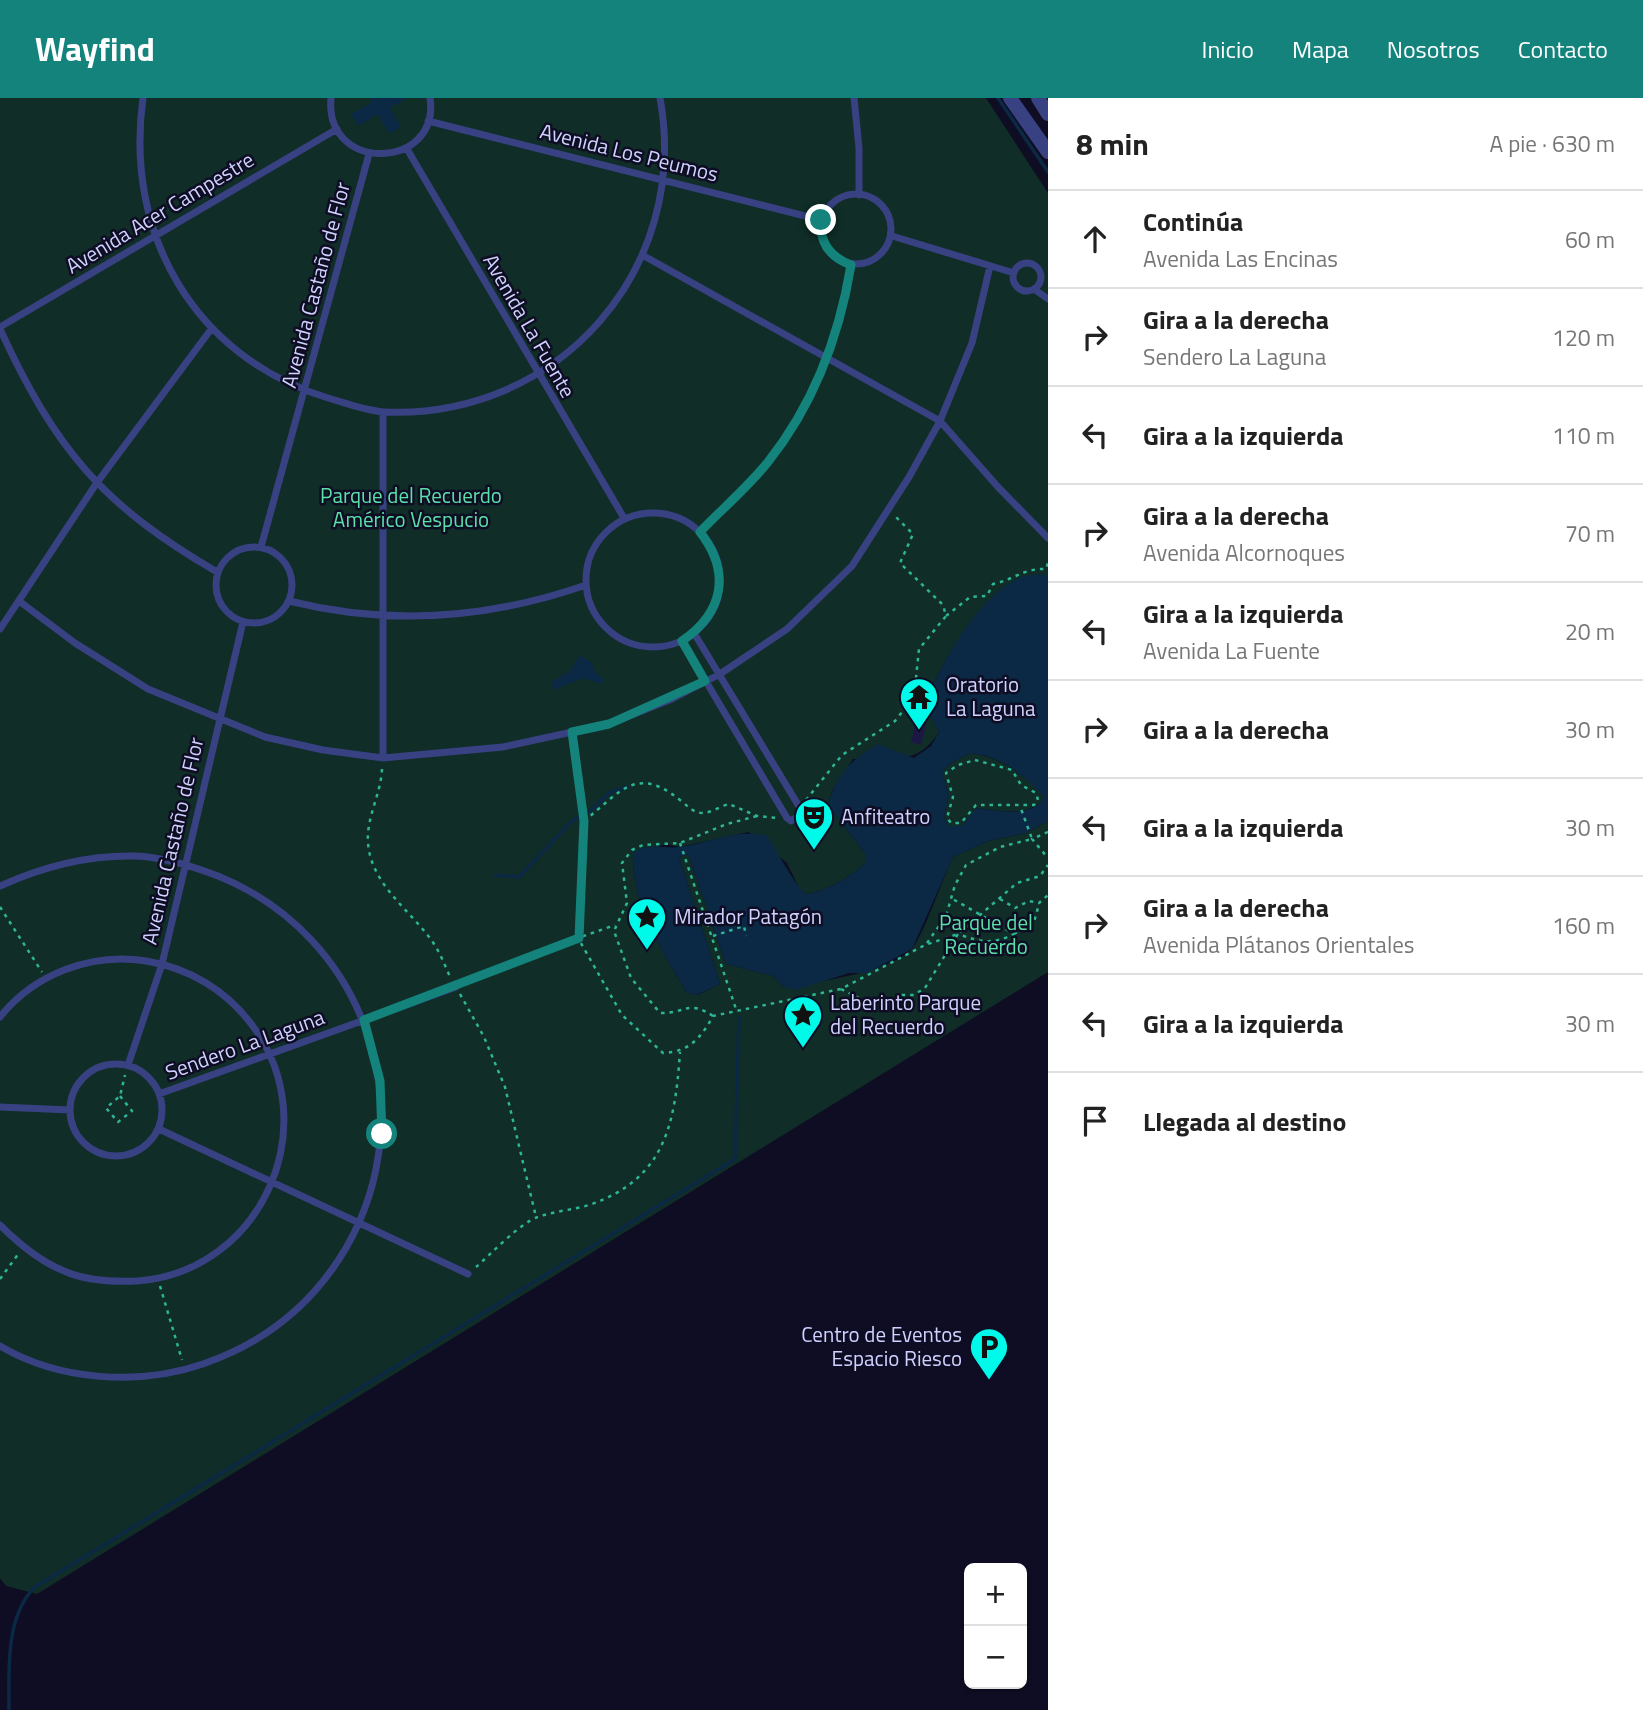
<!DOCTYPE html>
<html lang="es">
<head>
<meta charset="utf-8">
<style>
	:root { --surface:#fff; --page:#f2f2f2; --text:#222; --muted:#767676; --line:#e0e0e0; --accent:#13837c }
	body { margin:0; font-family:"Titillium Web",sans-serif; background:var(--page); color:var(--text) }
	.controls { position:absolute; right:21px; bottom:21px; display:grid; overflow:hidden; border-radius:10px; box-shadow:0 2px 5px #0004 }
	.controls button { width:63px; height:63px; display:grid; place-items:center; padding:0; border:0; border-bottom:2px solid var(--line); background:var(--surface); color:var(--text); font:35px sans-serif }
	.stop { position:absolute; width:21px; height:21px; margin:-16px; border:5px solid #13837c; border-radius:50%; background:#fff }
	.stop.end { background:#13837c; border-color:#fff; box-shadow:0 2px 7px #0008 }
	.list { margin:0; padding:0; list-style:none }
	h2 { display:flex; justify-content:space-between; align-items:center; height:91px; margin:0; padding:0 28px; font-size:30px }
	h2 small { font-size:23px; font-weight:400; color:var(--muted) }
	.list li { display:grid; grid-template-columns:46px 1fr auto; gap:21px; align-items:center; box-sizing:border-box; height:98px; padding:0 28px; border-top:2px solid var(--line) }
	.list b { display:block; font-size:26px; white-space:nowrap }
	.list p { margin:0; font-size:23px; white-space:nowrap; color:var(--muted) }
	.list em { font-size:23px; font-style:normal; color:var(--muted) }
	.icon { flex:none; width:38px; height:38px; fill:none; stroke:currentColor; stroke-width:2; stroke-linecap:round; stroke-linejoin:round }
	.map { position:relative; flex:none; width:1048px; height:1612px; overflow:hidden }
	header { display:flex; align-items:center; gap:42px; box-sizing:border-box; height:98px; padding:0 35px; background:var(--accent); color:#fff }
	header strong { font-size:33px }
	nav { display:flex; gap:38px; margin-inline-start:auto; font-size:24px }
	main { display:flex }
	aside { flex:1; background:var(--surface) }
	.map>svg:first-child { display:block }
	.green { fill:#102d27 }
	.water { fill:#0b2944; fill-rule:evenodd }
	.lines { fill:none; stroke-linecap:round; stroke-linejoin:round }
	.stream { stroke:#0b2944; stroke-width:3.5 }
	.building { fill:#1b1944 }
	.path { stroke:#2db596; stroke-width:2.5; stroke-dasharray:3.5 5; stroke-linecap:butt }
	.service { stroke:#384182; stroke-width:7 }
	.tertiary { stroke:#384182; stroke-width:14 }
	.route { stroke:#13837c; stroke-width:9 }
	.labels { text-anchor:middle; stroke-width:5; stroke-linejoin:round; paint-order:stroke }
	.street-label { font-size:21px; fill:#cfd2ff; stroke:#0e0d23 }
	.park-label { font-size:21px; fill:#5ae0a8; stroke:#0e0d23 }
	.poi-label { font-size:21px; fill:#cfd2ff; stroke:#0e0d23; text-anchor:start }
</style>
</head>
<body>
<header>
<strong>Wayfind</strong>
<nav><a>Inicio</a><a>Mapa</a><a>Nosotros</a><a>Contacto</a></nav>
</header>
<main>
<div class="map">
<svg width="1048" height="1612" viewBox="0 0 1048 1612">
	<rect width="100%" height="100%" fill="#0e0d23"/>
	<!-- green -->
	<path class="green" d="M 0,0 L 986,0 L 1048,95 L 1048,477 C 1035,479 1011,484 1001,492 C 966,520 943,566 924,605 L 939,634 C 917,669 889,660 853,661 L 832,693 L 828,707 L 866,757 L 866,765 C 849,779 828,793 806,796 L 799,790 L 787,765 L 749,734 L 679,749 L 667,746 L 633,755 C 631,807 662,852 687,895 L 698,897 L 720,886 L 679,759 L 688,756 L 726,866 L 773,878 L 784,889 C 818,884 886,875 911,852 C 922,842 944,777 953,759 L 988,743 L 1026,735 L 1048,723 L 1048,874 L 37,1496 L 6,1488 L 0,1480 Z
		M 971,655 C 1003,660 1023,676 1045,699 C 1032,720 998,713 976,710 L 962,728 L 948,728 L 944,719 L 949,698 L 942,674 L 952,664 Z"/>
	<!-- water -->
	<path class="water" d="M 370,0 L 407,0 L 390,10 L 401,29 L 389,36 L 378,16 L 358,28 L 351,16 L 372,4 Z
		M 1048,477 L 1048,723 L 1026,735 L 988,743 L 953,759 L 912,851 L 867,875 L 849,875 L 796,892 L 784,889 L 773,878 L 726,866 L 688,756 L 679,759 L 720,886 L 697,897 L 687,895 C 662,852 631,807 633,755 C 648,744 664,751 680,749 C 709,745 736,731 766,737 C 777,752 794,787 806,796 C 828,793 849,779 866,765 L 866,757 L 828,707 C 836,676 851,662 878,646 L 914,660 L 931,648 L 939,634 L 924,605 C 945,562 974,501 1021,479 C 1029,476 1040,477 1048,477 ZM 971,655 C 1003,659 1023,676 1044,699 C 1034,720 997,713 976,710 L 962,728 L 948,728 L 944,719 L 949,698 L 942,674 L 952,664 Z
		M 580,557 L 592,565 L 594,573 L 604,581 L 602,586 L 584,580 L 553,592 L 552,583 L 569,574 Z"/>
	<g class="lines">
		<!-- stream -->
		<path class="stream" d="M 998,0 L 1048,74
			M 495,777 L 519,779 L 571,724 L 592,712 L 610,694 L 627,689
			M 9,1612 C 9,1573 5,1518 35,1489 L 735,1061 L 739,920"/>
	</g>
	<!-- building -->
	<path class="building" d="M 917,620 L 927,622 L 921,647 L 911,644 Z"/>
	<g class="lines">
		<!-- path -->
		<path class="path" d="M 946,518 L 970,499 L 987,498 L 993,486 C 1013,482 1024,470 1046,471 L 1048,465
			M 572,642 L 584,723 L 578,840 L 615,827
			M 975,662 L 1012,672 L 1021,687 L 1036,695 L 1038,702 L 1034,707 L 976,707 L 961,725 L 951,725 L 947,720 L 953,699 L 946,675 L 958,667 Z
			M 382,671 C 381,696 366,720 368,745 C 371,786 409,811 432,843 C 440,854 445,868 451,881
			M 806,702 L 842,657 L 895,623 L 914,599 L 919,551 L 946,518 L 943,507 L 900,465 L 913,436 L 896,419
			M 584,723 C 620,695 635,666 680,702 C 688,708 693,715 703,715 C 710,715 721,708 729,706 L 757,718 L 777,720
			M 1048,734 L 1032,741 L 1048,760
			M 680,745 L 736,911
			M 1000,801 L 1015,810 L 1029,803 L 1039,805 L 1048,797
			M 0,809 L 42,874
			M 1014,836 L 1034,824 L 1039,806
			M 713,838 L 744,828 L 746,838
			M 927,845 L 946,818 L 955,787 L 966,767 L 1000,749 L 1032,741 L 1020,708
			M 465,885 L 578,840 L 622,917 L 663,955 C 689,954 701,940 713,918 L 841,891 L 925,847 L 958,836 L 1017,785 L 1040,778 L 1048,767
			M 841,891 L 869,905 L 886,908 L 900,897 L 914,897 L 925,890 L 958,836 C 980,844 993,847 1014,836 L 951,800
			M 460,896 L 484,939 L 505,989 L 536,1119
			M 713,918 C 688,901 685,916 660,915 L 631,880 L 614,833 L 627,805 L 622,765 L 632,752 L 643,747 L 680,745 L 727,726 L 757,718
			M 120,998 L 132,1013 L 118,1024 L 106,1010 L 120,998 L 125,977
			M 476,1169 C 491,1156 520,1125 538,1119 C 554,1113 573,1112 589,1107 C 666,1081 675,1025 680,954
			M 0,1181 L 19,1155
			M 160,1188 L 182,1262"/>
		<!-- service -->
		<path class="service" d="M 143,0 C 124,136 194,259 328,300 C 346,305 366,313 385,314 C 559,321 691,171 660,0
			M 331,0 C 324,76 441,72 430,0
			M 854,0 L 859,50 L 859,97
			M 428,23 L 821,122
			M 407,51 L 624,420
			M821 131a35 35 0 1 1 70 0a35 35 0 1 1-70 0Z
			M 892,138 L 1014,175
			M 644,158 L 940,323 L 998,389 L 1048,440
			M1013 179a14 14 0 1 1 28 0a14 14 0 1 1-28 0Z
			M 1034,191 L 1048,201
			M 0,229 L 337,31
			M 0,231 C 55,351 102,407 217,474
			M586 482a67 67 0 1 1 134 0a67 67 0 1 1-134 0Z
			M 700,434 C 722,411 748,389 768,364 C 814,306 839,240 851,167
			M 261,449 L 369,56
			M216 487a38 38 0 1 1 76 0a38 38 0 1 1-76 0Z
			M 19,503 L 75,545 L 148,591 L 265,639 L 323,652 L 383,660 L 503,649 L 609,626 L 672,601 L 720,576 L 787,531 L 852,468 L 909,379 L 940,323 L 972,245 L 990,168
			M 289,503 C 389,528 488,521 586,487
			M 0,531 L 96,386 L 212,230
			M 682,543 L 787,720 L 791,723 L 801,716 L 800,710 L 694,535
			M 383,660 L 383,314
			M 0,788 C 44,768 87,757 135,758 C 164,759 192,768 218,778 C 366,838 425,1013 346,1150 C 313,1206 264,1245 203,1266 C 139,1288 59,1283 0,1248
			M 0,919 C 34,876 92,854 146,863 C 189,870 226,892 252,927 C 327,1027 262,1174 137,1183 C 113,1184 86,1183 64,1173 C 39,1163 19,1146 0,1127
			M70 1012a46 46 0 1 1 92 0a46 46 0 1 1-92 0Z
			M 128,967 L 162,866 L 243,524
			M 159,996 L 456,889
			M 0,1009 L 70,1012
			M 159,1031 L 468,1176"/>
		<!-- tertiary -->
		<path class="tertiary" d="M 1010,0 L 1048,54
			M 1038,0 L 1048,16"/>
	</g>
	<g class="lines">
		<!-- route -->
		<path class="route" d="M 382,1036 L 380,983 L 364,922 L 579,840 L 584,723 L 572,634 L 609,626 L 705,583 L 682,543 C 724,514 731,474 700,434 C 722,411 748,389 768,364 C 814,306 839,240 851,167 C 830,159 819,145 821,122"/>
	</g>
	<!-- icons -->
	<defs>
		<g id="temple-pin" transform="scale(2.0125)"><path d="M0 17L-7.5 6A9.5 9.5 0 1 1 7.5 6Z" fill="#00fae9" stroke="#0e0d23"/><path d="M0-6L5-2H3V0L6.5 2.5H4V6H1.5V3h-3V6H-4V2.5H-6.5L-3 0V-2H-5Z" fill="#111"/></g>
		<g id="theatre-pin" transform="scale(2.0125)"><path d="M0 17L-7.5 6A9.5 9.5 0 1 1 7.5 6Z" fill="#00fae9" stroke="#0e0d23"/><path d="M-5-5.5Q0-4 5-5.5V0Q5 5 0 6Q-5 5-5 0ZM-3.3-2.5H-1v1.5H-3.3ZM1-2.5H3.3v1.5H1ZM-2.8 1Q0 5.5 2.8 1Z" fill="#111"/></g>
		<g id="sight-pin" transform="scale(2.0125)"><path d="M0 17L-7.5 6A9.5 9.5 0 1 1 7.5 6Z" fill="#00fae9" stroke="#0e0d23"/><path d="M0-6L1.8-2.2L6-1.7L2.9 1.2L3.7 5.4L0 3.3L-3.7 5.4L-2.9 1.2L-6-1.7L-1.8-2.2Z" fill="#111"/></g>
		<g id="parking-pin" transform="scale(2.0125)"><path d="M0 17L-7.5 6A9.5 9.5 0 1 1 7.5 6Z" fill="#00fae9" stroke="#0e0d23"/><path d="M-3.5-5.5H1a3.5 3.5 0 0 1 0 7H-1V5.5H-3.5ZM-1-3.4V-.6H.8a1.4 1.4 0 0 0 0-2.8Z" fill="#111"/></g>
	</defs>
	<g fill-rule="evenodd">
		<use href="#temple-pin" x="919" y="599"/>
		<use href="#theatre-pin" x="814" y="719"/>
		<use href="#sight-pin" x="647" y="819"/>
		<use href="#sight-pin" x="803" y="917"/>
		<use href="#parking-pin" x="989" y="1249"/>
	</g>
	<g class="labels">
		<!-- street labels -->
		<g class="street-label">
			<text transform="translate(629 55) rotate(14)" y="7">Avenida Los Peumos</text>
			<text transform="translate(160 115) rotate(-31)" y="7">Avenida Acer Campestre</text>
			<text transform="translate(316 187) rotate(-75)" y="7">Avenida Castaño de Flor</text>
			<text transform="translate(529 228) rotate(60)" y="7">Avenida La Fuente</text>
			<text transform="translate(173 743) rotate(-77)" y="7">Avenida Castaño de Flor</text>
			<text transform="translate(245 947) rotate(-20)" y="7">Sendero La Laguna</text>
		</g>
		<!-- park labels -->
		<g class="park-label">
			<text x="411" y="405">Parque del Recuerdo<tspan x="411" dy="24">Américo Vespucio</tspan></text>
			<text x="986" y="832">Parque del<tspan x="986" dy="24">Recuerdo</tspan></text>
		</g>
		<!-- poi labels -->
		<g class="poi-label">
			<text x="946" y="594">Oratorio<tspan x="946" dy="24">La Laguna</tspan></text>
			<text x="841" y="726">Anfiteatro</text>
			<text x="674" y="826">Mirador Patagón</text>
			<text x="830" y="912">Laberinto Parque<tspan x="830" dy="24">del Recuerdo</tspan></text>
			<text x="962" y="1244" text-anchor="end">Centro de Eventos<tspan x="962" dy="24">Espacio Riesco</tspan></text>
		</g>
	</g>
</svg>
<div class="controls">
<button>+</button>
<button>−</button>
</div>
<div class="stop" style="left:382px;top:1036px"></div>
<div class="stop end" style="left:821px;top:122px"></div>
</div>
<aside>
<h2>8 min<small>A pie · 630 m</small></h2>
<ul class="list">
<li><svg class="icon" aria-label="ahead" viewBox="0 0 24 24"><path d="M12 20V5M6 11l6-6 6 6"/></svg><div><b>Continúa</b><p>Avenida Las Encinas</p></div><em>60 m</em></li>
<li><svg class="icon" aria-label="right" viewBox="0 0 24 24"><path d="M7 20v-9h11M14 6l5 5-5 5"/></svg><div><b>Gira a la derecha</b><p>Sendero La Laguna</p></div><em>120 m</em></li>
<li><svg class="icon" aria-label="left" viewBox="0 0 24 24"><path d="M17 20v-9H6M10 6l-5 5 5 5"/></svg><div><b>Gira a la izquierda</b></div><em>110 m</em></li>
<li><svg class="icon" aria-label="right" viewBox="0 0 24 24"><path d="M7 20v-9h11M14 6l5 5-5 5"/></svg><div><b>Gira a la derecha</b><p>Avenida Alcornoques</p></div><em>70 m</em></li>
<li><svg class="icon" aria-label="left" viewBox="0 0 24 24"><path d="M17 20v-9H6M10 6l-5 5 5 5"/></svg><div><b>Gira a la izquierda</b><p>Avenida La Fuente</p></div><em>20 m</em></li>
<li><svg class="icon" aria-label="right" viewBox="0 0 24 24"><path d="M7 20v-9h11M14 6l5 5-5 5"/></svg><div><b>Gira a la derecha</b></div><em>30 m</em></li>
<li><svg class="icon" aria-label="left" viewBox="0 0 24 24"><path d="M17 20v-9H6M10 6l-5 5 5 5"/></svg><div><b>Gira a la izquierda</b></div><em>30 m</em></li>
<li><svg class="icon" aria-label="right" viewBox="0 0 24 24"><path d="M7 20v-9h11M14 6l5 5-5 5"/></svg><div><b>Gira a la derecha</b><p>Avenida Plátanos Orientales</p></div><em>160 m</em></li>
<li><svg class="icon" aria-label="left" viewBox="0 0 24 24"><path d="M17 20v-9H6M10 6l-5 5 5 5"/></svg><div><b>Gira a la izquierda</b></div><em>30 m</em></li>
<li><svg class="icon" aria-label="arrive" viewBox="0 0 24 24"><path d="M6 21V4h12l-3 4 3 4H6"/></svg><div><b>Llegada al destino</b></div></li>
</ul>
</aside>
</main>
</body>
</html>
